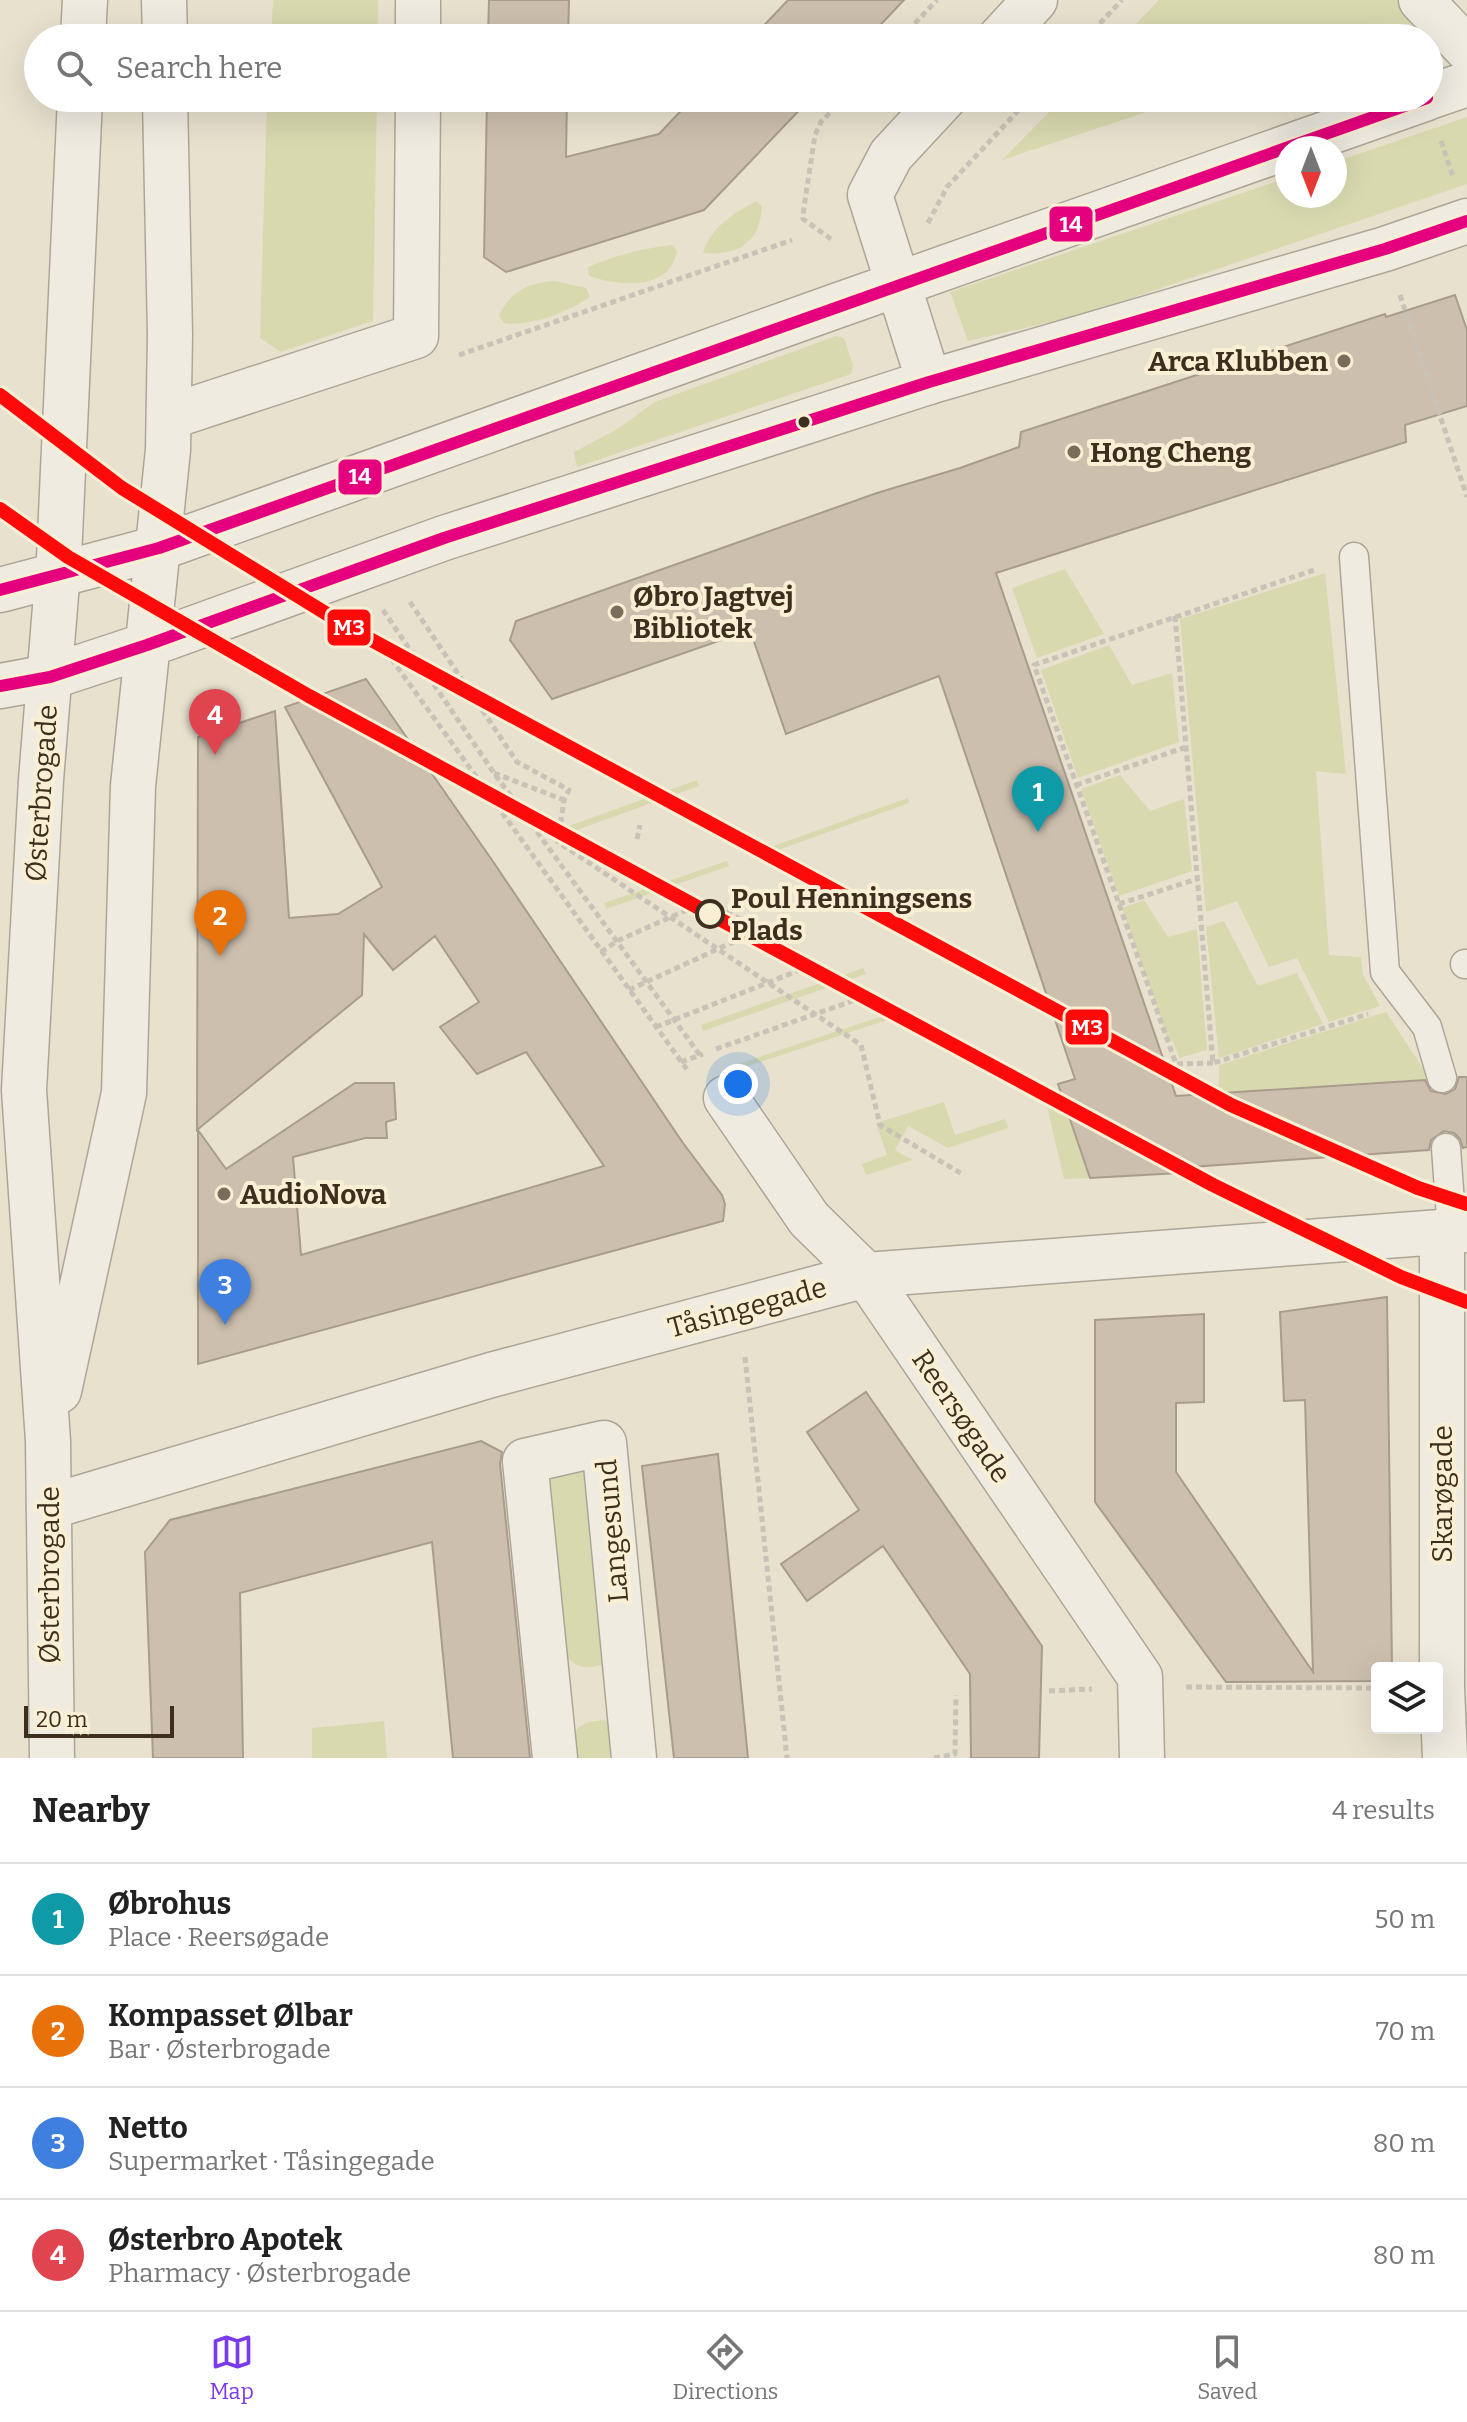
<!DOCTYPE html>
<html lang="en">
<head>
<meta charset="utf-8">
<style>
	:root { --surface:#fff; --page:#f6f6f6; --text:#222; --muted:#767676; --line:#e0e0e0; --accent:#7c3aed }
	body { margin:0; font-family:Bitter,serif; background:var(--page); color:var(--text) }
	.controls { position:absolute; right:24px; bottom:24px; display:grid; overflow:hidden; border-radius:8px; box-shadow:0 8px 32px #0002 }
	.controls button { width:72px; height:72px; display:grid; place-items:center; padding:0; border:0; border-bottom:2px solid var(--line); background:var(--surface); color:var(--text); font:40px sans-serif }
	.compass { position:absolute; left:1275px; top:136px; width:72px; height:72px; border-radius:50%; background:var(--surface); box-shadow:0 8px 32px #0002; rotate:180deg }
	.scale { position:absolute; left:24px; bottom:20px; width:150px; box-sizing:border-box; padding-left:8px; border:4px solid #3e2e1d; border-top:0; font-size:22px; line-height:28px; white-space:nowrap; color:#3e2e1d; -webkit-text-stroke:6px #f9efd4; paint-order:stroke }
	.you { position:absolute; left:738px; top:1084px; width:28px; height:28px; margin:-20px; border:6px solid #fff; border-radius:50%; background:#1a73e8; box-shadow:0 0 0 12px #1a73e833 }
	.badge { display:grid; place-items:center; width:52px; height:52px; border-radius:50%; background:var(--accent); color:#fff; font-size:26px; font-weight:700 }
	.pin { position:absolute; translate:-50% -66px; filter:drop-shadow(0 2px 4px #0008) }
	.pin::after { content:''; position:absolute; top:42px; width:28px; height:24px; background:inherit; clip-path:polygon(0 0,100% 0,50% 100%) }
	.list { margin:0; padding:0; list-style:none }
	h2 { display:flex; justify-content:space-between; align-items:center; height:104px; margin:0; padding:0 32px; font-size:34px }
	h2 small { font-size:26px; font-weight:400; color:var(--muted) }
	.list li { display:grid; grid-template-columns:52px 1fr auto; gap:24px; align-items:center; box-sizing:border-box; height:112px; padding:0 32px; border-top:2px solid var(--line) }
	.list b { display:block; font-size:30px; white-space:nowrap }
	.list p { margin:0; font-size:26px; white-space:nowrap; color:var(--muted) }
	.list em { font-size:26px; font-style:normal; color:var(--muted) }
	.icon { flex:none; width:44px; height:44px; fill:none; stroke:currentColor; stroke-width:2; stroke-linecap:round; stroke-linejoin:round }
	.map { position:relative; flex:none; width:1467px; height:1758px; overflow:hidden }
	.search { position:absolute; background:var(--surface); box-shadow:0 8px 32px #0002; left:24px; right:24px; top:24px; height:88px; display:flex; align-items:center; gap:20px; box-sizing:border-box; padding:0 28px; border-radius:44px; color:var(--muted); font-size:30px }
	.sheet { height:552px; background:var(--surface) }
	nav { display:flex; justify-content:space-around; align-items:center; box-sizing:border-box; height:112px; border-top:2px solid var(--line); background:var(--surface); font-size:22px; color:var(--muted) }
	nav a { display:grid; justify-items:center; gap:4px }
	nav .on { color:var(--accent) }
	.map>svg:first-child { display:block }
	.green { fill:#d8d9af }
	.building { fill:#ccbfae; stroke:#a99c8d; stroke-width:2 }
	.lines { fill:none; stroke-linecap:round; stroke-linejoin:round }
	.service-casing { stroke:#ada697; stroke-width:31 }
	.minor-casing { stroke:#ada697; stroke-width:47 }
	.tertiary-casing { stroke:#ada697; stroke-width:47 }
	.path { stroke:#c8c2b7; stroke-width:5; stroke-dasharray:6 4; stroke-linecap:butt }
	.service { stroke:#efebe1; stroke-width:28 }
	.minor { stroke:#efebe1; stroke-width:44 }
	.tertiary { stroke:#efebe1; stroke-width:44 }
	.bus-1-casing { stroke:#f9efd4; stroke-width:18 }
	.bus-1 { stroke:#e5007d; stroke-width:12 }
	.metro-1-casing { stroke:#f9efd4; stroke-width:20 }
	.metro-1 { stroke:#ff0a0a; stroke-width:14 }
	.poi-dot { fill:#7a6d5b; stroke:#f9efd4; stroke-width:3 }
	.bus-dot { fill:#3e2e1d; stroke:#f9efd4; stroke-width:3 }
	.stop-dot { fill:#f9efd4; stroke:#3e2e1d; stroke-width:4 }
	.labels { text-anchor:middle; stroke-width:8; stroke-linejoin:round; paint-order:stroke }
	.poi-label { font-size:28px; font-weight:bold; fill:#3e2e1d; stroke:#f9efd4; text-anchor:start }
	.street-label { font-size:28px; fill:#3e2e1d; stroke:#f9efd4 }
	.stop-label { font-size:28px; font-weight:bold; fill:#3e2e1d; stroke:#f9efd4; text-anchor:start }
	.line-badge { stroke:#f9efd4; stroke-width:3 }
	.badge-label { font-size:22px; text-anchor:middle; font-weight:bold; fill:#fff }
</style>
</head>
<body>
<div class="map">
<svg width="1467" height="1758" viewBox="0 0 1467 1758">
	<rect width="100%" height="100%" fill="#e8e1ce"/>
	<!-- green -->
	<path class="green" d="M 273,0 L 378,0 L 378,38 L 271,38 Z
		M 1159,0 L 1403,0 L 1424,19 L 1368,38 L 1122,38 Z
		M 267,98 L 377,98 L 373,321 L 281,352 L 260,338 Z
		M 1063,98 L 1189,98 L 1002,160 Z
		M 1467,117 L 1467,184 L 1085,314 L 968,341 L 950,292 L 1287,178 L 1287,196 L 1335,196 L 1335,162 Z
		M 756,201 L 762,206 C 760,243 738,256 703,253 C 711,227 733,214 756,201 Z
		M 672,245 L 677,251 C 670,292 617,286 589,276 L 588,267 C 615,256 643,248 672,245 Z
		M 554,281 L 586,288 L 590,297 C 568,312 531,327 504,323 L 499,316 C 510,291 528,283 554,281 Z
		M 836,336 L 844,338 L 853,365 L 851,374 L 577,467 L 574,452 L 616,430 L 655,402 Z
		M 1065,569 L 1104,634 L 1037,658 L 1012,588 Z
		M 1325,573 L 1346,774 L 1316,771 L 1329,955 L 1361,957 L 1363,975 L 1380,1006 L 1329,1022 L 1297,958 L 1269,967 L 1237,901 L 1206,912 L 1180,619 Z
		M 1109,645 L 1132,685 L 1172,673 L 1179,742 L 1078,778 L 1041,670 Z
		M 1120,775 L 1150,811 L 1184,799 L 1192,871 L 1119,896 L 1081,789 Z
		M 697,780 L 699,786 L 554,838 L 552,832 Z
		M 908,798 L 909,803 L 761,856 L 759,851 Z
		M 727,861 L 729,866 L 606,909 L 604,903 Z
		M 1144,900 L 1168,937 L 1197,929 L 1207,1050 L 1179,1058 L 1174,1043 L 1167,1037 L 1122,908 Z
		M 1224,921 L 1258,986 L 1297,973 L 1323,1024 L 1219,1058 L 1206,927 Z
		M 863,968 L 866,974 L 703,1031 L 701,1025 Z
		M 1386,1012 L 1430,1079 L 1195,1095 L 1195,1091 L 1219,1085 L 1219,1065 Z
		M 889,1014 L 890,1019 L 724,1074 L 723,1069 Z
		M 1063,1097 L 1090,1178 L 1064,1179 L 1046,1102 Z
		M 944,1102 L 955,1135 L 1005,1119 L 1008,1128 L 948,1148 L 908,1126 L 895,1150 L 913,1160 L 866,1175 L 862,1164 L 887,1155 L 876,1123 Z
		M 588,1469 L 604,1664 C 587,1670 577,1668 564,1655 L 547,1489 L 551,1475 Z
		M 604,1720 L 614,1724 L 624,1758 L 573,1758 C 570,1731 576,1722 604,1720 Z
		M 384,1721 L 387,1758 L 312,1758 L 312,1728 Z"/>
	<!-- building -->
	<path class="building" d="M 489,0 L 569,0 L 568,38 L 488,38 Z
		M 788,0 L 904,0 L 868,38 L 752,38 Z
		M 487,98 L 567,98 L 566,157 L 659,134 L 693,98 L 811,98 L 704,210 L 506,272 L 484,257 Z
		M 1455,295 L 1467,330 L 1467,406 L 1405,425 L 1406,442 L 996,573 L 1176,1096 L 1425,1080 L 1431,1091 L 1446,1094 L 1455,1089 L 1459,1077 L 1467,1077 L 1467,1147 L 1463,1148 L 1460,1139 L 1454,1133 L 1444,1131 L 1431,1140 L 1429,1150 L 1177,1168 L 1179,1173 L 1090,1178 L 1058,1084 L 1075,1079 L 939,676 L 786,734 L 750,630 L 552,699 L 510,640 L 516,621 L 877,493 L 960,468 L 1019,447 L 1021,432 L 1385,314 L 1386,317 Z
		M 366,679 L 492,860 L 683,1143 L 722,1195 L 725,1204 L 723,1221 L 198,1364 L 198,1130 L 226,1169 L 355,1083 L 394,1083 L 396,1119 L 386,1122 L 387,1138 L 365,1138 L 293,1157 L 301,1255 L 604,1166 L 526,1052 L 477,1074 L 440,1027 L 479,1002 L 435,936 L 393,970 L 364,934 L 362,995 L 197,1130 L 198,737 L 275,711 L 289,918 L 338,914 L 382,887 L 285,707 Z
		M 1387,1297 L 1392,1668 L 1377,1668 L 1377,1681 L 1226,1682 L 1095,1502 L 1095,1320 L 1204,1314 L 1204,1402 L 1176,1403 L 1176,1472 L 1313,1672 L 1305,1400 L 1284,1401 L 1280,1312 Z
		M 866,1392 L 1042,1646 L 1039,1758 L 971,1758 L 970,1674 L 883,1546 L 807,1601 L 781,1564 L 859,1510 L 807,1432 Z
		M 481,1441 L 502,1452 L 500,1464 L 530,1758 L 453,1758 L 432,1542 L 240,1593 L 243,1758 L 153,1758 L 145,1552 L 170,1520 Z
		M 718,1454 L 748,1758 L 674,1758 L 642,1466 Z"/>
	<g class="lines">
		<!-- service casing -->
		<g class="service-casing">
			<path id="service" d="M 1354,557 L 1385,972 L 1427,1027 L 1442,1078
				M 1465,964 L 1467,964
				M 1446,1148 L 1452,1231"/>
		</g>
		<!-- minor casing -->
		<g class="minor-casing">
			<path id="minor" d="M 1421,0 L 1467,49
				M 418,38 L 418,0
				M 1000,38 L 1035,0
				M 929,382 L 870,195 L 891,155 L 944,98
				M 169,417 L 416,336 L 418,98
				M 726,1098 L 809,1219 L 866,1275 L 1140,1677 L 1142,1758
				M 1442,1232 L 1442,1688 L 1445,1758
				M 49,1507 L 491,1375 L 866,1275 L 1467,1230
				M 555,1758 L 525,1461 L 604,1443 L 634,1758"/>
		</g>
		<!-- tertiary casing -->
		<g class="tertiary-casing">
			<path id="tertiary" d="M 164,0 L 165,38
				M 83,38 L 85,0
				M 1429,97 L 1467,84
				M 0,590 L 159,548 L 836,306 L 1427,98
				M 0,686 L 50,677 L 147,645 L 444,538 L 929,382 L 1385,249 L 1467,221
				M 59,1391 L 124,1093 L 133,786 L 168,450 L 170,335 L 165,98
				M 52,1758 L 48,1441 L 24,1090 L 41,780 L 59,558 L 80,98"/>
		</g>
		<!-- path -->
		<path class="path" d="M 901,38 L 937,0
			M 1086,38 L 1122,0
			M 1441,141 L 1453,177
			M 928,223 L 947,187 L 1030,98
			M 831,239 L 803,219 L 804,207 L 815,135 L 821,122 L 844,98
			M 1400,295 L 1467,497
			M 459,355 L 792,240
			M 410,602 L 517,762 L 569,790 L 564,800 L 558,842 L 861,1045 L 880,1125 L 962,1174
			M 383,610 L 494,773 L 702,1058
			M 1175,616 L 1213,1063 L 1368,1014
			M 362,618 L 688,1071
			M 494,773 L 564,800
			M 1076,785 L 1186,747
			M 637,839 L 640,825
			M 1119,904 L 1197,879
			M 601,952 L 617,941 L 707,901 L 758,929
			M 629,990 L 759,930 L 816,963
			M 656,1027 L 815,964
			M 716,1049 L 855,1000
			M 681,1062 L 703,1054
			M 1213,1063 L 1176,1064 L 1034,665 L 1317,569
			M 745,1357 L 787,1758
			M 1186,1687 L 1377,1688
			M 1049,1691 L 1092,1689
			M 934,1758 L 955,1754 L 956,1695"/>
		<!-- service -->
		<use href="#service" class="service"/>
		<!-- minor -->
		<use href="#minor" class="minor"/>
		<!-- tertiary -->
		<use href="#tertiary" class="tertiary"/>
		<!-- bus-1 casing -->
		<g class="bus-1-casing">
			<path id="bus-1" d="M 0,590 L 159,548 L 1427,98
				M 0,686 L 50,677 L 147,645 L 444,538 L 929,382 L 1385,249 L 1467,221"/>
		</g>
		<!-- bus-1 -->
		<use href="#bus-1" class="bus-1"/>
		<!-- metro-1 casing -->
		<g class="metro-1-casing">
			<path id="metro-1" d="M 0,395 L 122,488 L 353,630 L 1231,1105 L 1418,1188 L 1467,1204
				M 0,509 L 68,557 L 309,696 L 712,915 L 1213,1185 L 1401,1277 L 1467,1302"/>
		</g>
		<!-- metro-1 -->
		<use href="#metro-1" class="metro-1"/>
	</g>
	<!-- markers -->
	<g class="poi-dot">
		<circle cx="1344" cy="361" r="8"/>
		<circle cx="1074" cy="452" r="8"/>
		<circle cx="617" cy="612" r="8"/>
		<circle cx="224" cy="1194" r="8"/>
	</g>
	<circle class="bus-dot" cx="804" cy="422" r="7"/>
	<circle class="stop-dot" cx="710" cy="914" r="13"/>
	<g class="labels">
		<!-- poi labels -->
		<g class="poi-label">
			<text x="1328" y="371" text-anchor="end">Arca Klubben</text>
			<text x="1090" y="462">Hong Cheng</text>
			<text x="633" y="606">Øbro Jagtvej<tspan x="633" dy="32">Bibliotek</tspan></text>
			<text x="240" y="1204">AudioNova</text>
		</g>
		<!-- street labels -->
		<g class="street-label">
			<text transform="translate(41 793) rotate(-86)" y="10">Østerbrogade</text>
			<text transform="translate(747 1307) rotate(-15)" y="10">Tåsingegade</text>
			<text transform="translate(962 1416) rotate(56)" y="10">Reersøgade</text>
			<text transform="translate(1442 1494) rotate(-90)" y="10">Skarøgade</text>
			<text transform="translate(612 1531) rotate(-95)" y="10">Langesund</text>
			<text transform="translate(49 1575) rotate(-90)" y="10">Østerbrogade</text>
		</g>
		<!-- stop labels -->
		<g class="stop-label">
			<text x="731" y="908">Poul Henningsens<tspan x="731" dy="32">Plads</tspan></text>
		</g>
	</g>
	<g class="line-badge">
		<rect x="1048" y="205" width="46" height="38" rx="8" fill="#e5007d"/>
		<rect x="337" y="458" width="46" height="38" rx="8" fill="#e5007d"/>
		<rect x="326" y="608" width="46" height="39" rx="8" fill="#ff0a0a"/>
		<rect x="1064" y="1008" width="46" height="38" rx="8" fill="#ff0a0a"/>
	</g>
	<g class="badge-label">
		<text x="1071" y="232">14</text>
		<text x="360" y="484">14</text>
		<text x="349" y="635">M3</text>
		<text x="1087" y="1035">M3</text>
	</g>
</svg>
<div class="controls">
<button><svg class="icon" aria-label="layers" viewBox="0 0 24 24"><path d="M12 4l9 5-9 5-9-5zM3 14l9 5 9-5"/></svg></button>
</div>
<svg class="compass" viewBox="-18 -18 36 36"><path d="M0-13l5 13h-10z" fill="#e53935"/><path d="M0 13l5-13h-10z" fill="#767676"/></svg>
<div class="scale">20 m</div>
<div class="you"></div>
<div class="pin badge" style="left:1038px;top:832px;background:#0f9aa8">1</div>
<div class="pin badge" style="left:220px;top:956px;background:#e8710a">2</div>
<div class="pin badge" style="left:225px;top:1325px;background:#3f7fe0">3</div>
<div class="pin badge" style="left:215px;top:755px;background:#e0444e">4</div>
<div class="search"><svg class="icon" aria-label="search" viewBox="0 0 24 24"><circle cx="10" cy="10" r="6"/><path d="M15 15l6 6"/></svg>Search here</div>
</div>
<section class="sheet">
<h2>Nearby<small>4 results</small></h2>
<ul class="list">
<li><span class="badge" style="background:#0f9aa8">1</span><div><b>Øbrohus</b><p>Place · Reersøgade</p></div><em>50 m</em></li>
<li><span class="badge" style="background:#e8710a">2</span><div><b>Kompasset Ølbar</b><p>Bar · Østerbrogade</p></div><em>70 m</em></li>
<li><span class="badge" style="background:#3f7fe0">3</span><div><b>Netto</b><p>Supermarket · Tåsingegade</p></div><em>80 m</em></li>
<li><span class="badge" style="background:#e0444e">4</span><div><b>Østerbro Apotek</b><p>Pharmacy · Østerbrogade</p></div><em>80 m</em></li>
</ul>
</section>
<nav>
<a class="on"><svg class="icon" aria-label="map" viewBox="0 0 24 24"><path d="M3 6l6-2 6 2 6-2v14l-6 2-6-2-6 2zM9 4v14M15 6v14"/></svg>Map</a>
<a><svg class="icon" aria-label="directions" viewBox="0 0 24 24"><path d="M12 3l9 9-9 9-9-9zM9 14v-3h6M13 9l2 2-2 2"/></svg>Directions</a>
<a><svg class="icon" aria-label="saved" viewBox="0 0 24 24"><path d="M7 4h10v16l-5-4-5 4z"/></svg>Saved</a>
</nav>
</body>
</html>
